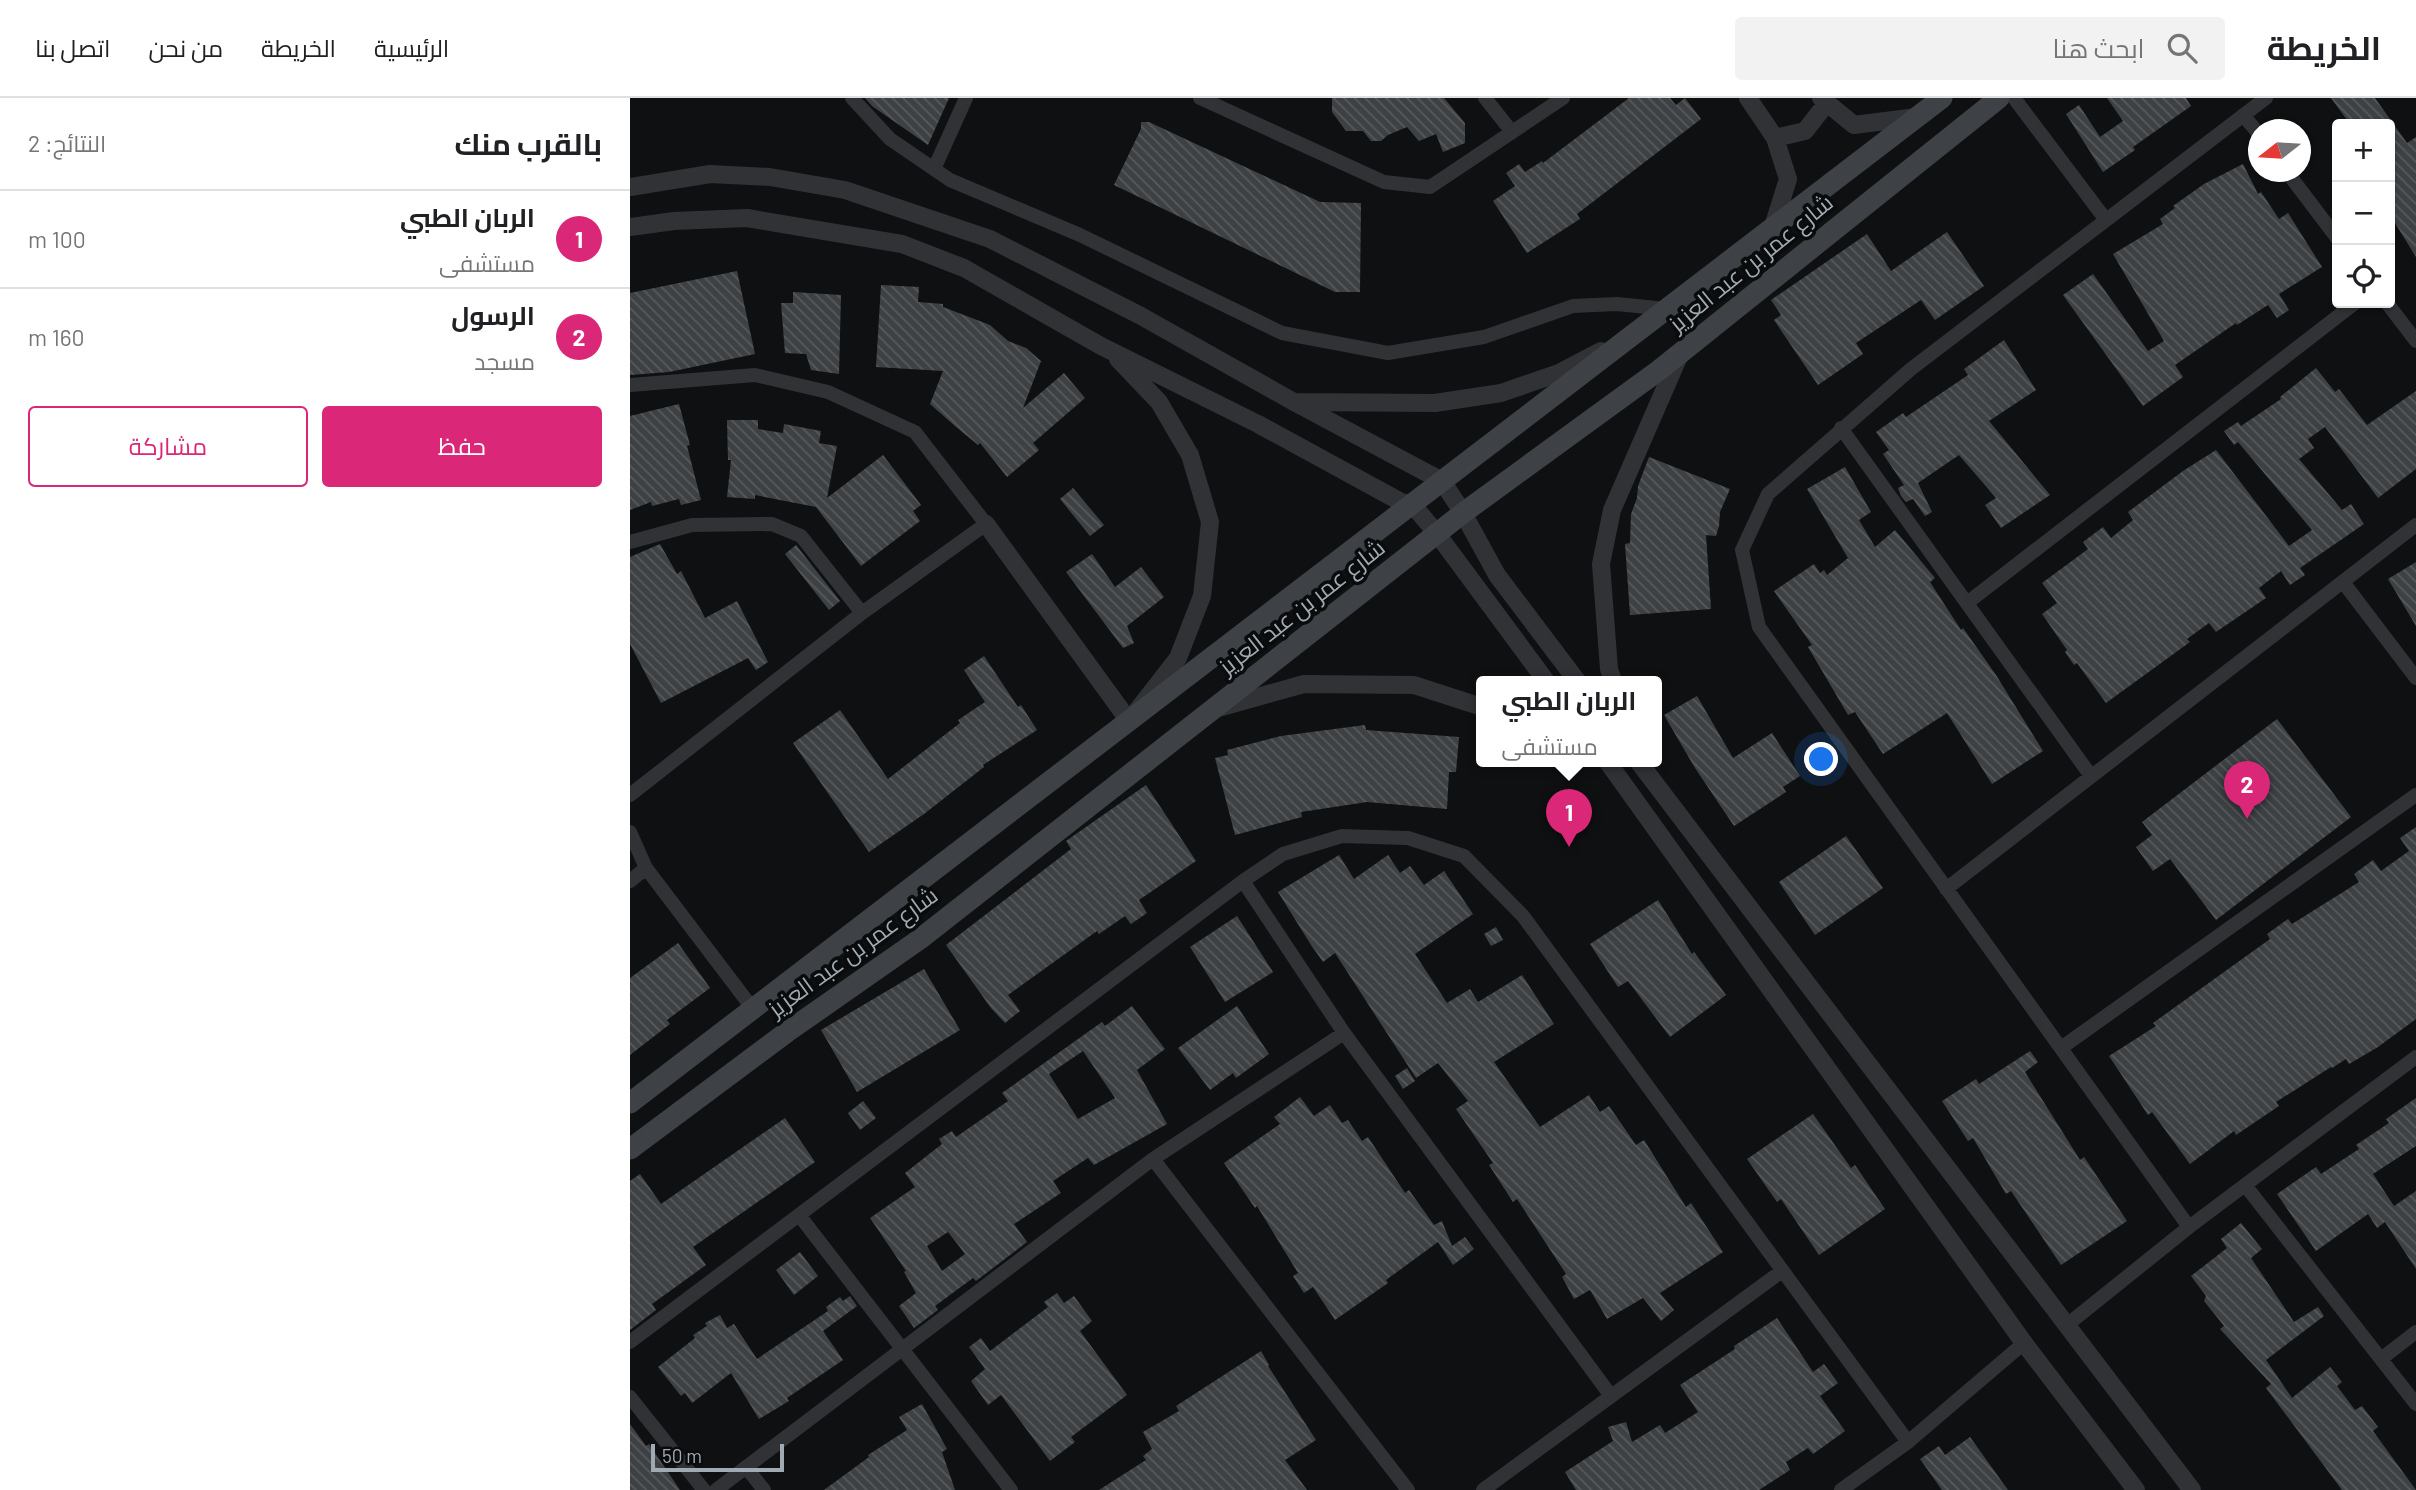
<!DOCTYPE html>
<html lang="ar">
<head>
<meta charset="utf-8">
<style>
	:root { --surface:#fff; --page:#f2f2f2; --text:#202124; --muted:#757577; --line:#e0e0e0; --accent:#db2777 }
	body { margin:0; font-family:Barlow,Cairo,sans-serif; background:var(--page); color:var(--text); direction:rtl }
	.controls { position:absolute; right:21px; top:21px; display:grid; overflow:hidden; border-radius:7px; box-shadow:0 2px 5px #0004 }
	.controls button { width:63px; height:63px; display:grid; place-items:center; padding:0; border:0; border-bottom:2px solid var(--line); background:var(--surface); color:var(--text); font:35px sans-serif }
	.compass { position:absolute; left:1618px; top:21px; width:63px; height:63px; border-radius:50%; background:var(--surface); box-shadow:0 2px 5px #0004; rotate:253deg }
	.scale { position:absolute; left:21px; bottom:18px; width:133px; box-sizing:border-box; padding-left:7px; border:4px solid #a0aab2; border-top:0; font-size:19px; line-height:24px; white-space:nowrap; color:#a0aab2; -webkit-text-stroke:5px #0a0b0c; paint-order:stroke }
	.you { position:absolute; left:1192px; top:662px; width:24px; height:24px; margin:-18px; border:5px solid #fff; border-radius:50%; background:#1a73e8; box-shadow:0 0 0 10px #1a73e833 }
	.badge { display:grid; place-items:center; width:46px; height:46px; border-radius:50%; background:var(--accent); color:#fff; font-size:23px; font-weight:700 }
	.pin { position:absolute; translate:-50% -58px; filter:drop-shadow(0 2px 4px #0008) }
	.pin::after { content:''; position:absolute; top:37px; width:24px; height:21px; background:inherit; clip-path:polygon(0 0,100% 0,50% 100%) }
	.popup { position:absolute; left:846px; top:578px; width:186px; height:91px; box-sizing:border-box; display:grid; place-content:center; border-radius:7px; background:var(--surface); filter:drop-shadow(0 2px 5px #0005); font-size:23px; white-space:nowrap; color:var(--muted) }
	.popup b { font-size:26px; color:var(--text) }
	.popup::after { content:''; position:absolute; left:50%; top:100%; margin-left:-14px; border:14px solid transparent; border-top-color:var(--surface) }
	.list { margin:0; padding:0; list-style:none }
	h2 { display:flex; justify-content:space-between; align-items:center; height:91px; margin:0; padding:0 28px; font-size:30px }
	h2 small { font-size:23px; font-weight:400; color:var(--muted) }
	.list li { display:grid; grid-template-columns:46px 1fr auto; gap:21px; align-items:center; box-sizing:border-box; height:98px; padding:0 28px; border-top:2px solid var(--line) }
	.list b { display:block; font-size:26px; white-space:nowrap }
	.list p { margin:0; font-size:23px; white-space:nowrap; color:var(--muted) }
	.list em { font-size:23px; font-style:normal; color:var(--muted) }
	.actions { display:flex; gap:14px; padding:21px 28px }
	.actions a { flex:1; padding:16px 0; border:2px solid var(--accent); border-radius:7px; text-align:center; font-size:24px; color:var(--accent) }
	.actions .main { background:var(--accent); color:#fff }
	.icon { flex:none; width:38px; height:38px; fill:none; stroke:currentColor; stroke-width:2; stroke-linecap:round; stroke-linejoin:round }
	.map { position:relative; flex:none; width:1786px; height:1392px; overflow:hidden; direction:ltr }
	header { display:flex; align-items:center; gap:42px; box-sizing:border-box; height:98px; padding:0 35px; background:var(--surface); border-bottom:2px solid var(--line) }
	header strong { font-size:33px }
	nav { display:flex; gap:38px; margin-inline-start:auto; font-size:24px }
	.search { width:490px; height:63px; background:var(--page); display:flex; align-items:center; gap:18px; box-sizing:border-box; padding:0 24px; border-radius:7px; color:var(--muted); font-size:26px }
	main { display:flex }
	aside { flex:1; background:var(--surface) }
	.map>svg:first-child { display:block }
	.building { fill:url(#building-back-hatch); fill-rule:evenodd }
	.lines { fill:none; stroke-linecap:round; stroke-linejoin:round }
	.minor { stroke:#303236; stroke-width:14 }
	.tertiary { stroke:#303236; stroke-width:18 }
	.secondary { stroke:#3e4246; stroke-width:21 }
	.labels { text-anchor:middle; stroke-width:7; stroke-linejoin:round; paint-order:stroke }
	.street-label { font-size:23px; fill:#a0aab2; stroke:#0a0b0c }
</style>
</head>
<body>
<header>
<strong>الخريطة</strong>
<div class="search"><svg class="icon" aria-label="search" viewBox="0 0 24 24"><circle cx="10" cy="10" r="6"/><path d="M15 15l6 6"/></svg>ابحث هنا</div>
<nav><a>الرئيسية</a><a>الخريطة</a><a>من نحن</a><a>اتصل بنا</a></nav>
</header>
<main>
<div class="map">
<svg width="1786" height="1392" viewBox="0 0 1786 1392">
	<defs>
		<pattern id="building-back-hatch" width="6" height="6" patternUnits="userSpaceOnUse" patternTransform="scale(1.75)"><rect width="6" height="6" fill="#3e4144"/><path d="M-1 5l2 2M0 0l6 6M5-1l2 2" fill="none" stroke="#575a5d"/></pattern>
	</defs>
	<rect width="100%" height="100%" fill="#0f1011"/>
	<!-- building -->
	<path class="building" d="M 235,0 L 319,0 L 298,47 L 242,8 Z
		M 702,0 L 814,0 L 835,25 L 835,45 L 813,54 L 806,36 L 789,43 L 777,29 L 758,37 L 751,43 L 741,43 L 733,33 L 716,33 L 702,14 Z
		M 999,0 L 1040,0 L 1046,7 L 1055,0 L 1071,21 L 947,116 L 950,121 L 897,155 L 863,103 L 885,88 L 876,75 L 889,66 L 895,74 L 912,63 L 913,65 Z
		M 1477,0 L 1556,0 L 1561,8 L 1503,49 L 1505,52 L 1473,74 L 1436,16 L 1449,7 L 1470,39 L 1493,23 Z
		M 1701,0 L 1745,0 L 1777,45 L 1786,39 L 1786,159 L 1765,125 L 1760,129 L 1760,26 L 1720,26 Z
		M 511,24 L 519,24 L 690,104 L 731,105 L 730,194 L 705,194 L 484,87 L 511,31 Z
		M 1613,66 L 1628,96 L 1631,94 L 1649,121 L 1658,115 L 1692,169 L 1649,196 L 1659,212 L 1647,220 L 1638,207 L 1607,227 L 1606,225 L 1545,267 L 1553,279 L 1513,308 L 1433,197 L 1463,176 L 1518,253 L 1534,243 L 1483,156 L 1533,126 L 1530,121 L 1545,110 L 1543,108 L 1574,86 Z
		M 1317,134 L 1354,188 L 1305,222 L 1291,202 L 1226,245 L 1233,256 L 1188,287 L 1144,222 L 1151,217 L 1141,202 L 1237,136 L 1261,173 Z
		M 107,173 L 125,256 L 39,274 L 0,277 L 0,195 Z
		M 251,187 L 289,189 L 288,204 L 313,206 L 313,209 L 360,227 L 378,243 L 396,250 L 411,263 L 393,310 L 434,275 L 455,300 L 403,345 L 409,352 L 377,379 L 350,345 L 348,347 L 325,328 L 300,306 L 313,273 L 246,269 Z
		M 163,194 L 211,197 L 209,276 L 181,272 L 176,256 L 155,255 L 151,205 L 163,205 Z
		M 1374,242 L 1406,292 L 1359,323 L 1420,397 L 1371,430 L 1355,407 L 1366,400 L 1329,357 L 1288,385 L 1302,414 L 1295,418 L 1283,401 L 1276,404 L 1271,398 L 1268,390 L 1274,387 L 1253,356 L 1259,352 L 1246,334 L 1273,315 L 1276,319 L 1338,277 L 1334,271 Z
		M 1686,270 L 1705,294 L 1709,291 L 1737,327 L 1786,293 L 1786,371 L 1748,400 L 1695,329 L 1678,341 L 1684,350 L 1669,361 L 1712,412 L 1721,406 L 1734,426 L 1670,470 L 1675,477 L 1660,487 L 1651,473 L 1629,490 L 1636,500 L 1586,534 L 1579,525 L 1557,541 L 1560,544 L 1476,605 L 1447,565 L 1444,567 L 1435,554 L 1437,552 L 1412,516 L 1427,505 L 1412,485 L 1458,451 L 1453,444 L 1473,429 L 1481,440 L 1503,422 L 1498,414 L 1553,373 L 1586,352 L 1659,448 L 1682,432 L 1608,344 L 1604,347 L 1594,333 L 1608,324 L 1611,328 L 1651,301 L 1650,299 Z
		M 49,306 L 60,347 L 57,348 L 71,402 L 51,407 L 49,401 L 22,408 L 21,404 L 0,412 L 0,318 Z
		M 97,322 L 128,322 L 128,331 L 153,335 L 154,326 L 191,333 L 189,345 L 207,348 L 197,400 L 253,357 L 291,407 L 283,413 L 290,423 L 231,468 L 186,409 L 125,397 L 125,401 L 97,399 L 101,362 L 98,362 Z
		M 1019,359 L 1100,391 L 1090,414 L 1089,428 L 1086,438 L 1076,437 L 1081,511 L 1000,517 L 995,446 L 1000,445 L 1001,416 L 1007,400 L 1008,388 Z
		M 1215,369 L 1241,414 L 1229,422 L 1245,449 L 1265,432 L 1305,480 L 1300,484 L 1331,532 L 1333,530 L 1366,577 L 1413,653 L 1362,686 L 1317,615 L 1253,656 L 1225,614 L 1218,617 L 1178,549 L 1182,547 L 1144,493 L 1184,466 L 1190,475 L 1194,472 L 1197,477 L 1218,460 L 1177,391 Z
		M 443,390 L 474,427 L 460,438 L 430,401 Z
		M 30,446 L 47,476 L 51,473 L 75,520 L 107,503 L 138,564 L 126,572 L 118,560 L 31,605 L 0,546 L 0,459 Z
		M 166,447 L 210,503 L 199,512 L 155,456 Z
		M 462,456 L 485,489 L 511,469 L 534,499 L 497,528 L 504,545 L 493,550 L 436,474 Z
		M 1786,464 L 1786,528 L 1758,481 Z
		M 354,558 L 388,609 L 391,607 L 407,632 L 353,667 L 354,669 L 294,716 L 239,754 L 163,645 L 210,612 L 258,681 L 330,625 L 328,622 L 355,604 L 334,572 Z
		M 1067,598 L 1103,660 L 1142,635 L 1170,678 L 1153,689 L 1156,694 L 1104,728 L 1065,670 L 1034,617 Z
		M 1647,621 L 1721,719 L 1586,822 L 1540,761 L 1523,773 L 1506,749 L 1522,737 L 1512,724 Z
		M 735,627 L 736,632 L 829,639 L 826,674 L 819,674 L 817,711 L 737,704 L 671,714 L 672,719 L 605,737 L 585,660 L 598,657 L 597,652 L 651,638 Z
		M 516,687 L 566,763 L 509,802 L 517,815 L 501,826 L 495,818 L 469,836 L 467,833 L 378,897 L 390,913 L 375,925 L 361,910 L 316,847 L 441,751 L 436,743 Z
		M 1786,729 L 1786,921 L 1748,949 L 1719,966 L 1716,961 L 1702,970 L 1701,969 L 1646,1004 L 1649,1008 L 1606,1037 L 1604,1033 L 1560,1066 L 1522,1014 L 1518,1017 L 1479,958 L 1526,928 L 1523,925 L 1640,841 L 1637,836 L 1658,821 L 1662,826 L 1729,784 L 1724,776 L 1743,762 L 1751,773 L 1779,753 L 1770,740 Z
		M 1216,738 L 1253,790 L 1185,837 L 1149,784 Z
		M 709,757 L 724,781 L 758,757 L 770,775 L 780,768 L 794,787 L 814,773 L 843,816 L 785,856 L 817,905 L 840,891 L 848,904 L 892,877 L 924,926 L 864,964 L 910,1029 L 959,997 L 970,1014 L 979,1008 L 1006,1047 L 1014,1042 L 1056,1109 L 1061,1105 L 1093,1154 L 1030,1195 L 1044,1212 L 1031,1223 L 1013,1200 L 977,1221 L 960,1192 L 944,1201 L 932,1179 L 936,1176 L 887,1101 L 883,1104 L 859,1067 L 863,1065 L 826,1011 L 838,1003 L 808,965 L 786,980 L 705,855 L 693,864 L 681,847 L 648,794 Z
		M 1028,802 L 1062,856 L 1064,854 L 1096,897 L 1040,939 L 998,883 L 988,889 L 960,846 Z
		M 607,818 L 643,874 L 595,904 L 560,849 Z
		M 866,829 L 873,842 L 861,848 L 854,836 Z
		M 48,845 L 80,890 L 37,922 L 40,926 L 0,957 L 0,880 Z
		M 294,871 L 330,932 L 227,994 L 191,932 Z
		M 502,908 L 535,951 L 507,972 L 537,1026 L 464,1067 L 458,1060 L 423,1083 L 431,1095 L 384,1126 L 397,1144 L 346,1183 L 343,1180 L 305,1208 L 308,1212 L 284,1230 L 269,1208 L 286,1195 L 274,1174 L 276,1173 L 240,1120 L 285,1089 L 275,1075 L 312,1046 L 309,1041 L 322,1033 L 326,1039 L 378,1003 L 372,995 L 472,924 L 475,928 ZM 453,953 L 485,1000 L 448,1021 L 419,976 ZM 318,1134 L 335,1156 L 312,1173 L 297,1148 Z
		M 607,908 L 639,956 L 606,980 L 603,975 L 580,992 L 548,950 Z
		M 1400,953 L 1408,964 L 1395,974 L 1450,1062 L 1454,1059 L 1497,1123 L 1431,1167 L 1381,1093 L 1376,1096 L 1343,1040 L 1338,1043 L 1312,1003 L 1346,981 L 1349,986 Z
		M 777,970 L 785,983 L 773,991 L 765,978 Z
		M 670,999 L 684,1018 L 700,1007 L 712,1025 L 718,1022 L 732,1043 L 738,1039 L 775,1095 L 779,1092 L 804,1127 L 812,1123 L 822,1148 L 835,1139 L 844,1151 L 823,1167 L 808,1144 L 756,1182 L 758,1185 L 705,1222 L 683,1189 L 674,1195 L 663,1178 L 668,1175 L 627,1108 L 625,1110 L 594,1065 L 650,1026 L 644,1019 Z
		M 1786,1000 L 1786,1048 L 1743,1076 L 1764,1108 L 1786,1093 L 1786,1171 L 1755,1124 L 1747,1130 L 1738,1116 L 1686,1153 L 1647,1096 L 1686,1069 L 1691,1076 L 1729,1051 L 1726,1047 L 1759,1025 L 1756,1021 Z
		M 233,1003 L 246,1020 L 230,1032 L 218,1015 Z
		M 1183,1016 L 1221,1070 L 1225,1067 L 1255,1111 L 1189,1157 L 1151,1101 L 1147,1104 L 1117,1061 Z
		M 155,1020 L 185,1064 L 63,1149 L 76,1167 L 22,1206 L 26,1212 L 0,1232 L 0,1083 L 10,1076 L 31,1106 Z
		M 1611,1125 L 1632,1151 L 1621,1160 L 1664,1224 L 1688,1209 L 1694,1218 L 1636,1262 L 1662,1300 L 1700,1269 L 1712,1284 L 1707,1288 L 1725,1312 L 1732,1308 L 1748,1329 L 1743,1333 L 1786,1392 L 1712,1392 L 1636,1290 L 1641,1286 L 1590,1231 L 1594,1228 L 1574,1203 L 1576,1198 L 1561,1178 L 1597,1150 L 1591,1141 Z
		M 170,1154 L 188,1178 L 164,1197 L 146,1172 Z
		M 427,1195 L 434,1205 L 444,1198 L 462,1223 L 450,1233 L 497,1297 L 441,1339 L 445,1344 L 420,1363 L 371,1297 L 358,1307 L 341,1283 L 355,1271 L 339,1249 L 351,1240 L 360,1253 L 418,1209 L 414,1204 Z
		M 220,1198 L 227,1208 L 193,1233 L 213,1262 L 157,1300 L 159,1303 L 129,1321 L 101,1275 L 62,1305 L 55,1295 L 51,1298 L 28,1269 L 65,1240 L 63,1237 L 77,1228 L 75,1225 L 90,1217 L 97,1230 L 104,1226 L 127,1261 L 198,1213 L 196,1209 L 210,1199 L 213,1203 Z
		M 1147,1220 L 1183,1274 L 1194,1266 L 1208,1285 L 1190,1298 L 1215,1333 L 1183,1356 L 1178,1350 L 1156,1364 L 1160,1372 L 1129,1392 L 946,1392 L 935,1374 L 983,1343 L 978,1329 L 996,1324 L 1002,1344 L 1030,1327 L 1035,1335 L 1068,1314 L 1050,1287 L 1105,1251 L 1104,1248 Z
		M 631,1253 L 639,1267 L 638,1268 L 686,1342 L 655,1362 L 677,1392 L 469,1392 L 516,1362 L 513,1358 L 522,1351 L 513,1334 L 549,1313 L 546,1308 Z
		M 292,1306 L 317,1351 L 312,1354 L 325,1392 L 194,1392 L 239,1359 L 238,1357 L 277,1332 L 269,1319 Z
		M 0,1326 L 16,1348 L 19,1346 L 50,1392 L 0,1392 Z
		M 1340,1339 L 1378,1392 L 1312,1392 L 1290,1361 L 1309,1348 L 1315,1357 Z"/>
	<g class="lines">
		<!-- minor -->
		<path class="minor" d="M 222,0 L 260,41 L 320,82 L 450,137 L 652,235 L 758,255 L 854,239 L 943,208 L 987,206 L 1036,211
			M 570,0 L 754,84 L 800,89 L 933,0
			M 855,0 L 882,34
			M 1384,0 L 1476,122
			M 1613,17 L 1629,36
			M 304,71 L 336,0
			M 1657,74 L 1707,140
			M 1757,205 L 1786,243
			M 0,287 L 125,277 L 198,294 L 285,334 L 356,426 L 232,515 L 0,697
			M 1211,330 L 1461,678
			M 0,444 L 62,427 L 142,426 L 171,438 L 232,515
			M 1713,484 L 1786,580
			M 1337,505 L 1725,205
			M 0,734 L 16,770 L 123,911
			M 0,783 L 16,770
			M 613,783 L 714,935 L 981,1298
			M 1316,791 L 1786,427
			M 1431,950 L 1786,697
			M 523,1061 L 778,1392
			M 1615,1087 L 1786,1306
			M 169,1117 L 381,1392
			M 1559,1129 L 1129,529 L 1112,452 L 1138,396 L 1281,271 L 1636,0
			M 1437,1227 L 1559,1129 L 1786,959
			M 0,1244 L 613,783 L 653,756 L 712,738 L 778,740 L 834,758 L 893,818 L 1278,1344
			M 1751,1261 L 1786,1234
			M 0,1299 L 74,1392
			M 116,1369 L 134,1392
			M 86,1392 L 523,1061 L 714,935
			M 853,1392 L 1152,1173
			M 1211,1392 L 1278,1344 L 1394,1245"/>
		<!-- tertiary -->
		<path class="tertiary" d="M 1118,0 L 1145,40 L 1158,81 L 1143,129
			M 1191,0 L 1224,27 L 1287,19
			M 1145,40 L 1175,33 L 1196,6
			M 0,89 L 80,76 L 140,79 L 215,92 L 360,141 L 511,218 L 664,304 L 812,383 L 833,415 L 867,477 L 947,583
			M 0,129 L 44,123 L 117,120 L 272,146 L 334,170 L 471,248 L 628,326 L 771,404 L 782,406 L 808,437 L 916,583
			M 666,304 L 805,305 L 871,295 L 929,275 L 971,253
			M 356,426 L 499,623 L 548,560 L 572,498 L 580,424 L 560,357 L 529,304 L 488,261
			M 983,583 L 979,571 L 971,466 L 982,412 L 1050,256
			M 588,610 L 674,586 L 784,587 L 852,609
			M 977,663 L 1394,1245 L 1506,1392
			M 1008,663 L 1562,1392"/>
		<!-- secondary -->
		<path class="secondary" d="M 0,1005 L 1312,0
			M 0,1051 L 157,934 L 290,841 L 833,415 L 1028,273 L 1369,0"/>
	</g>
	<g class="labels">
		<!-- street labels -->
		<g class="street-label">
			<text transform="translate(1121 165) rotate(-39)" y="8">شارع عمر بن عبد العزيز</text>
			<text transform="translate(672 509) rotate(-38)" y="8">شارع عمر بن عبد العزيز</text>
			<text transform="translate(223 854) rotate(-36)" y="8">شارع عمر بن عبد العزيز</text>
		</g>
	</g>
</svg>
<div class="controls">
<button>+</button>
<button>−</button>
<button><svg class="icon" aria-label="locate" viewBox="0 0 24 24"><circle cx="12" cy="12" r="6"/><path d="M12 2v4M12 18v4M2 12h4M18 12h4"/></svg></button>
</div>
<svg class="compass" viewBox="-18 -18 36 36"><path d="M0-13l5 13h-10z" fill="#e53935"/><path d="M0 13l5-13h-10z" fill="#757577"/></svg>
<div class="scale">50 m</div>
<div class="you"></div>
<div class="pin badge" style="left:939px;top:749px">1</div>
<div class="popup"><b>الربان الطبي</b>مستشفى</div>
<div class="pin badge" style="left:1617px;top:721px">2</div>
</div>
<aside>
<h2>بالقرب منك<small>النتائج: 2</small></h2>
<ul class="list">
<li><span class="badge">1</span><div><b>الربان الطبي</b><p>مستشفى</p></div><em>100 m</em></li>
<li><span class="badge">2</span><div><b>الرسول</b><p>مسجد</p></div><em>160 m</em></li>
</ul>
<div class="actions"><a class="main">حفظ</a><a>مشاركة</a></div>
</aside>
</main>
</body>
</html>
